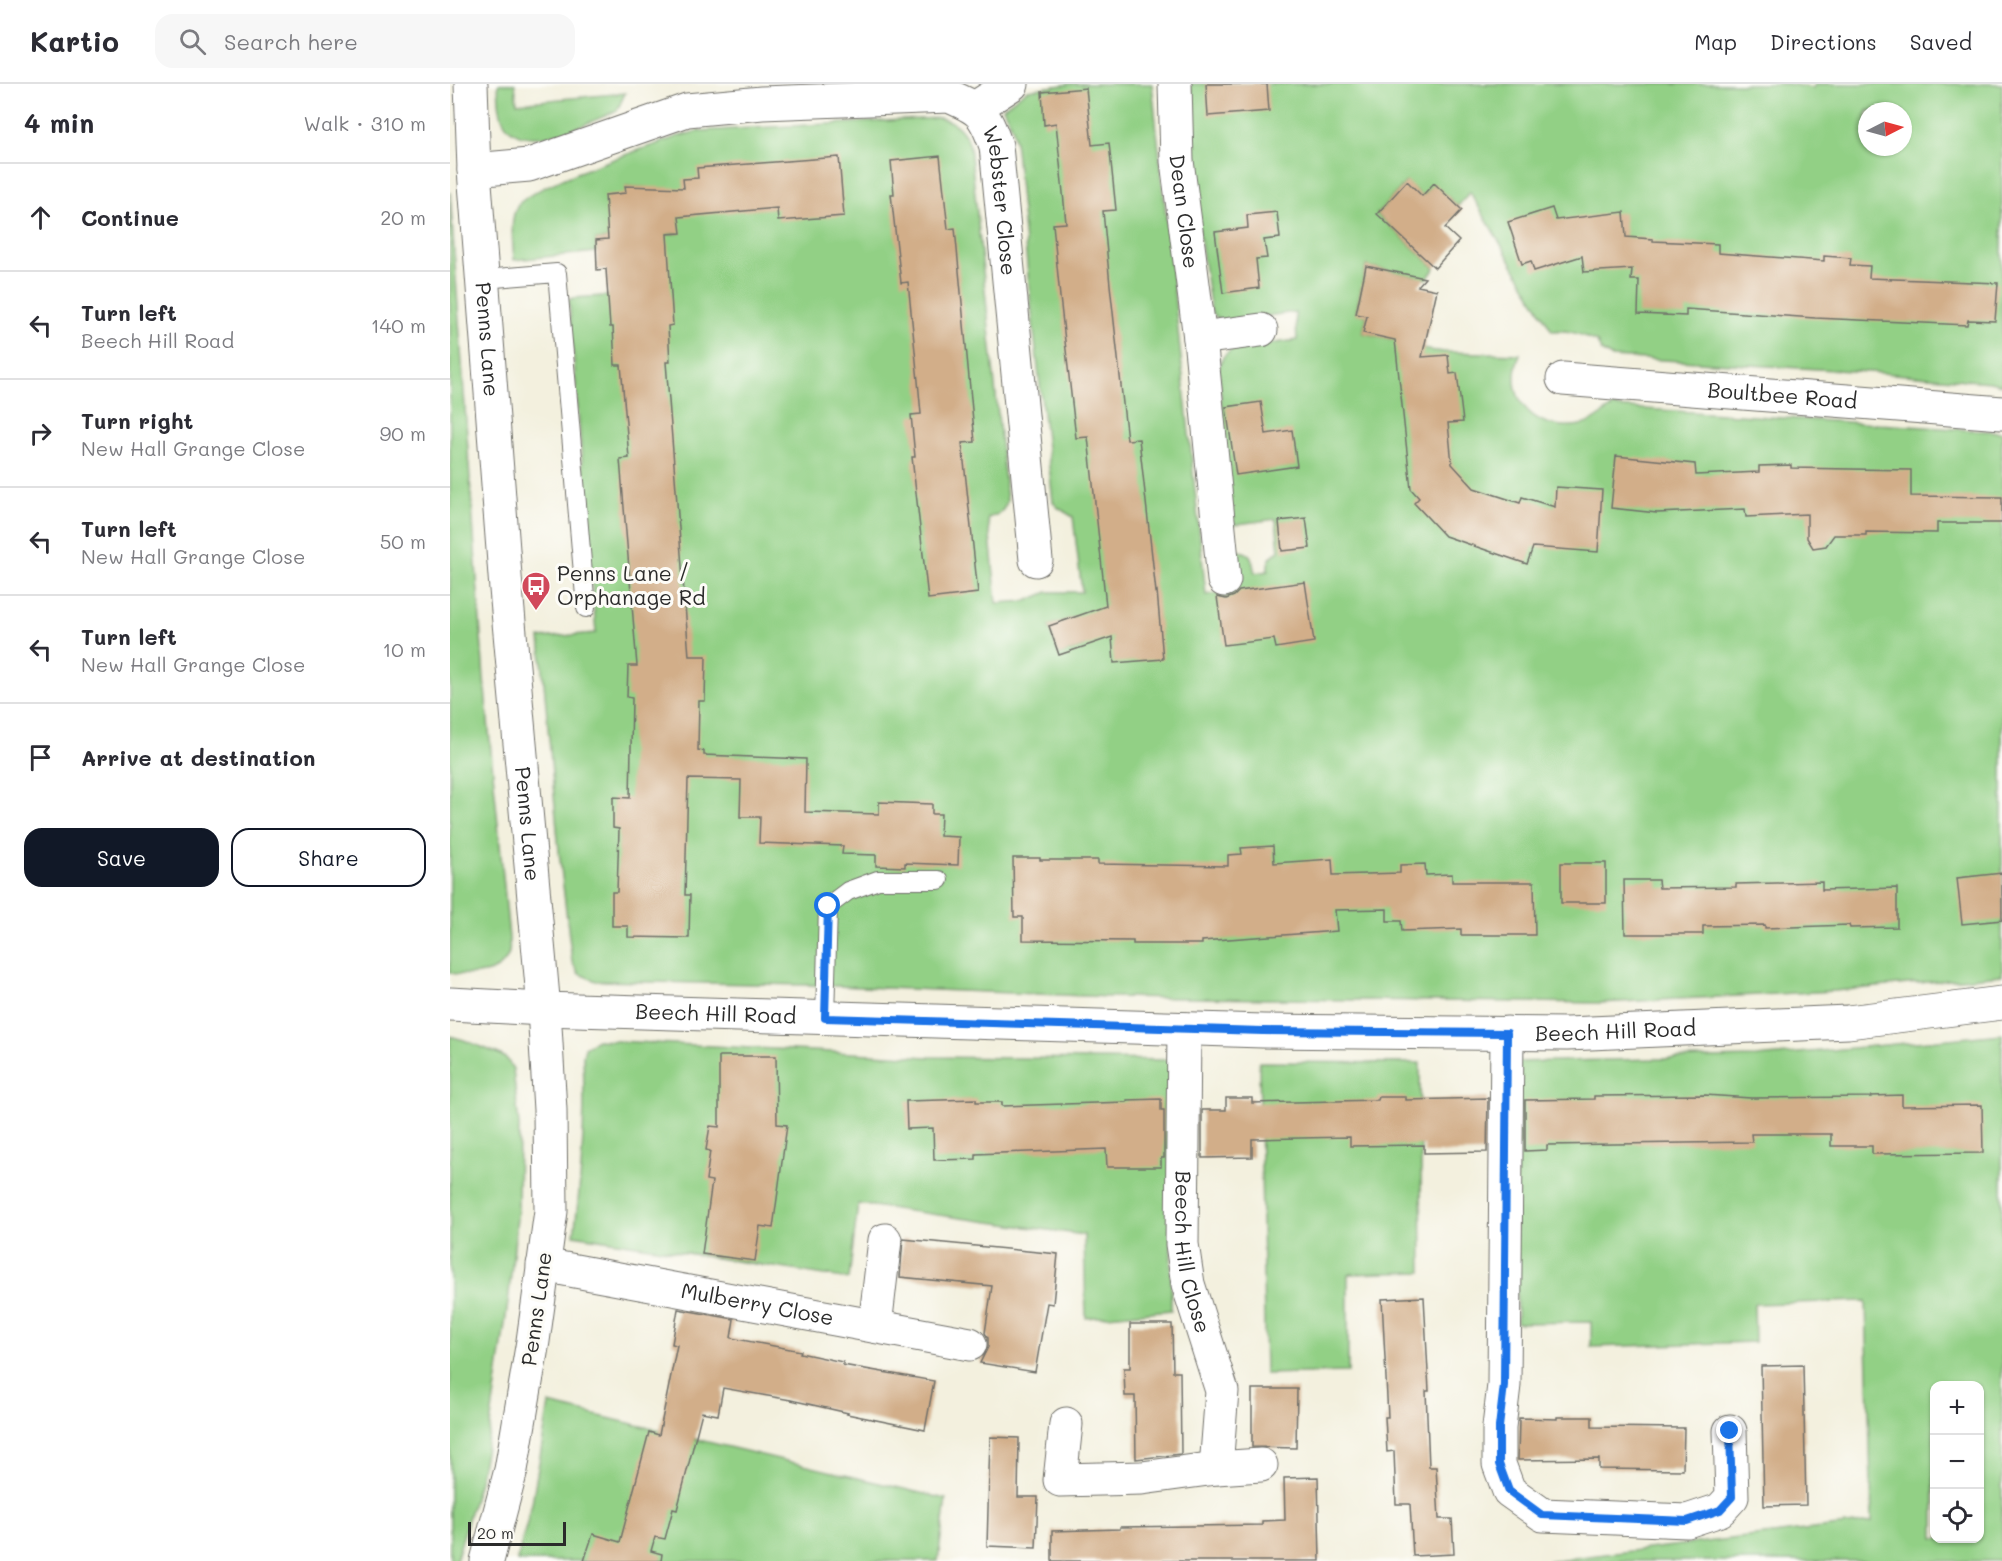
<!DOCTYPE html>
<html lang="en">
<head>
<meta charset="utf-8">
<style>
	:root { --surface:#fff; --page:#f7f7f7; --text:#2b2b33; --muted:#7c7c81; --line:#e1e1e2; --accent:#111827 }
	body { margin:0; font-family:Mali,sans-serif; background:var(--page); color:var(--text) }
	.controls { position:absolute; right:18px; bottom:18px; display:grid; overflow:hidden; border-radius:12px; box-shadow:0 2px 4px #0004 }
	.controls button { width:54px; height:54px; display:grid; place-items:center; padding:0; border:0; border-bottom:2px solid var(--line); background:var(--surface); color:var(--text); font:30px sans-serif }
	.compass { position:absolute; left:1408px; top:18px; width:54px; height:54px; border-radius:50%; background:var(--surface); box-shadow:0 2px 4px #0004; rotate:84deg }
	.scale { position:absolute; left:18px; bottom:15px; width:98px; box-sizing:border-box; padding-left:6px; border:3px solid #2b2b2b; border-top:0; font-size:16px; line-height:21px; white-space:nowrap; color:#2b2b2b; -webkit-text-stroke:4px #fdfcf7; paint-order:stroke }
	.stop { position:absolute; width:18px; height:18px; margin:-14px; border:4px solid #1a73e8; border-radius:50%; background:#fff }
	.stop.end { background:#1a73e8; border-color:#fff; box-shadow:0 2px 6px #0008 }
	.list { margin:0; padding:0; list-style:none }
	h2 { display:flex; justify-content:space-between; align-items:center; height:78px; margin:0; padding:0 24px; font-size:26px }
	h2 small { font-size:20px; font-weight:400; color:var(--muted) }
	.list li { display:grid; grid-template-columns:39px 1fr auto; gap:18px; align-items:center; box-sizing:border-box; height:108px; padding:0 24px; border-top:2px solid var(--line) }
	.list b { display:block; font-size:22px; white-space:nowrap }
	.list p { margin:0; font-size:20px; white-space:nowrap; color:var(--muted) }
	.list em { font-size:20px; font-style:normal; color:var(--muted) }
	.actions { display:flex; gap:12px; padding:18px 24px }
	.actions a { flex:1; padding:14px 0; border:2px solid var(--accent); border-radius:18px; text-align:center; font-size:21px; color:var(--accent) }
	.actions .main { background:var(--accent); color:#fff }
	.icon { flex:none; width:33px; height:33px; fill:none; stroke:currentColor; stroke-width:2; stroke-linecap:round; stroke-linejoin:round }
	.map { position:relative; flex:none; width:1552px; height:1477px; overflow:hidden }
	header { display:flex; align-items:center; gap:36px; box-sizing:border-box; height:84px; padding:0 30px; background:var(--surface); border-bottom:2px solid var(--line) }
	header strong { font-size:28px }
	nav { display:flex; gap:33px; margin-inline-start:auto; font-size:21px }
	.search { width:420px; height:54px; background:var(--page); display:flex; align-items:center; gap:15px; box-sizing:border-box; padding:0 21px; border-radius:18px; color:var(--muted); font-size:22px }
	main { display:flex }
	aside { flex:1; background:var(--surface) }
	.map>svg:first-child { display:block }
	.green { fill:#92d085; stroke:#5e7e58; stroke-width:1.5; fill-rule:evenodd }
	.building { fill:#d2ae89 }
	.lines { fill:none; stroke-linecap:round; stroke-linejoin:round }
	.service-casing { stroke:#71706a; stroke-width:20 }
	.minor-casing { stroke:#71706a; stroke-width:35 }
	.secondary-casing { stroke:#71706a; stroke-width:35 }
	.service { stroke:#fff; stroke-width:18 }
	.minor { stroke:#fff; stroke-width:33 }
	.secondary { stroke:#fff; stroke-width:33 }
	.route { stroke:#1a73e8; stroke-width:8 }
	.labels { text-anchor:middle; stroke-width:6; stroke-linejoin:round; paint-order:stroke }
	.street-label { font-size:21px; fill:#2b2b2b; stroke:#fdfcf7 }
	.poi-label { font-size:21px; fill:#2b2b2b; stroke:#fdfcf7; text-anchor:start }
</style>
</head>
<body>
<header>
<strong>Kartio</strong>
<div class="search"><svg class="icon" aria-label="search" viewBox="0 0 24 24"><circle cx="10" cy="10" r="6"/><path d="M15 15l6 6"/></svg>Search here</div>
<nav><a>Map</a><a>Directions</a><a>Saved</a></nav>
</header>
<main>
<aside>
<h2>4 min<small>Walk · 310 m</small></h2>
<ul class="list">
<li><svg class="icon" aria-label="ahead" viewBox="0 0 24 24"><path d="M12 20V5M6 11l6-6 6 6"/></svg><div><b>Continue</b></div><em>20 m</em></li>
<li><svg class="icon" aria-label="left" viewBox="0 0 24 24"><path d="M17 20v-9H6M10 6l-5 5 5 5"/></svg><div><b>Turn left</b><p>Beech Hill Road</p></div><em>140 m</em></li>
<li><svg class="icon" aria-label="right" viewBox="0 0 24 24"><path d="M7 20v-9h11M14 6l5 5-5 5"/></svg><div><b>Turn right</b><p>New Hall Grange Close</p></div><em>90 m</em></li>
<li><svg class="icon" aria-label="left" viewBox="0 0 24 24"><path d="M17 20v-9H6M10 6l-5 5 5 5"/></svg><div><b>Turn left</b><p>New Hall Grange Close</p></div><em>50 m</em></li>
<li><svg class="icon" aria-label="left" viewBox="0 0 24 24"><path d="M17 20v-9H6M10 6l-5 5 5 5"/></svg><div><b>Turn left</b><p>New Hall Grange Close</p></div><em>10 m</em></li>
<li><svg class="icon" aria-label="arrive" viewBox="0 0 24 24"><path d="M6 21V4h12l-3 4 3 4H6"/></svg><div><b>Arrive at destination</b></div></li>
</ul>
<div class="actions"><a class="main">Save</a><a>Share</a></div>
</aside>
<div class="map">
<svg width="1552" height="1477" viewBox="0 0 1552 1477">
	<rect width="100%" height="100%" fill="#fdfcf7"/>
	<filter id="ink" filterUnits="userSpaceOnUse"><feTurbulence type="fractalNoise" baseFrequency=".0167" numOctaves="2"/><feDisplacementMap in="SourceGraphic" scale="12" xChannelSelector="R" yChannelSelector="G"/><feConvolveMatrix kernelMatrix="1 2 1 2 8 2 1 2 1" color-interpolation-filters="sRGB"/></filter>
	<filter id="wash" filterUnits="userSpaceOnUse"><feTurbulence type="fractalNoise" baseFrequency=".008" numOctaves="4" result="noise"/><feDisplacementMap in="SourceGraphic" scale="24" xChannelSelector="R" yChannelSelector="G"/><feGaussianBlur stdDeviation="1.35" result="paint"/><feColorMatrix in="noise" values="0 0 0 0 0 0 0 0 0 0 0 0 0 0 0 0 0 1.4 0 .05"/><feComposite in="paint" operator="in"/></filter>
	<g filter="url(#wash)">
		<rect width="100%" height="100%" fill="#f3f0de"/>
		<!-- green -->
		<path class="green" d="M 48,0 L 65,0 L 67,19 L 175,9 L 167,27 C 140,37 72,75 53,36 C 48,25 49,12 48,0 Z
			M 621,0 L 702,0 L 756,511 L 784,507 L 787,467 C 804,468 801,475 805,489 L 818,487 C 817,477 820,472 829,467 L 826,435 L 780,441 L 769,285 L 773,273 L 782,265 L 847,256 L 845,228 L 781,237 L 768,235 L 761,227 L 740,84 L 742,9 L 740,0 L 1338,0 L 1363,4 L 1365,0 L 1552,0 L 1552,301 L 1540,298 L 1420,288 L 1161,273 L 1151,267 L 1147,258 C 1132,251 1119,245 1102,247 L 1020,108 L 1008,122 L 984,100 L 972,112 L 956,98 L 927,130 L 985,184 L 977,195 L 916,182 L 906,229 L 917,232 L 913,249 L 964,260 L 964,264 L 994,268 L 1070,270 C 1051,316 1088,352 1135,340 C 1147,337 1153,328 1163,323 L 1552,348 L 1552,891 L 1385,907 L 1149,919 L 660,913 L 361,901 L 146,897 L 129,890 L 122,878 L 109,767 L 90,554 L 146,549 L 119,216 L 123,214 L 168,211 L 180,153 L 230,149 L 226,106 L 176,102 L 176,109 L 158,155 L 146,156 L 146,168 L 64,176 C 63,161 59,133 68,121 C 83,100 197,64 226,53 L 248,47 L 490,34 C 506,38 514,46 520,62 L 557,417 C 554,428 548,431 538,434 L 547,519 L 576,517 L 598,508 L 632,508 L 623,433 L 607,423 L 603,418 L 580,212 L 566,65 L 563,45 L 553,24 L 577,6 ZM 1417,27 L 1453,27 L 1453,63 L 1417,63 ZM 625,533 L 635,562 L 609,571 L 599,542 Z
			M 0,108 L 34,595 L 59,854 C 59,858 60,864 59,868 C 53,893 19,892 0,889 Z
			M 1552,950 L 1552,1477 L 1098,1477 L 1422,1438 L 1416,1217 L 1304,1220 L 1305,1258 L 1141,1263 L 1141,1238 L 1067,1239 L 1063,978 L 1306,973 ZM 1484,1302 L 1530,1302 L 1530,1454 L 1484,1454 Z
			M 0,952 L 14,956 L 49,970 L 57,975 L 63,985 L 69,1041 L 68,1125 L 58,1219 L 39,1349 L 29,1397 L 6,1477 L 0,1477 Z
			M 147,956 L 479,973 L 721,976 L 721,1226 L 636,1234 L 634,1151 L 408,1120 L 399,1195 L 124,1151 C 132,1090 136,1034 133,973 L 135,963 Z
			M 809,978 L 970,979 L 972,1188 L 898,1190 L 898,1288 L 815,1290 Z
			M 99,1320 L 496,1415 L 488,1477 L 67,1477 L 82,1419 Z"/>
		<g id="blocks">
			<!-- building -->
			<path class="building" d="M 756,0 L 817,0 L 819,27 L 758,32 Z
				M 636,4 L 642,61 L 659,59 L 666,126 L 653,127 L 660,201 L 677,356 L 689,355 L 706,508 L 707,507 L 713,575 L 664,579 L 662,553 L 609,571 L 599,542 L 656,522 L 638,353 L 626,354 L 610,213 L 603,140 L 616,139 L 606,39 L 594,41 L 592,8 Z
				M 490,72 L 498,145 L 505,144 L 525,358 L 512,359 L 528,509 L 478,515 L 462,373 L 465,373 L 461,331 L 471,330 L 468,297 L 458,198 L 451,199 L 441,110 L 444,110 L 441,77 Z
				M 389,73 L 394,132 L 328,137 L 327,124 L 229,133 L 231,149 L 217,150 L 223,241 L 218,242 L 220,278 L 216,278 L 239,572 L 256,572 L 255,617 L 249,617 L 248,666 L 254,667 L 254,671 L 356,675 L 355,728 L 429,730 L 429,718 L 482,720 L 482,730 L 491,730 L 490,752 L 509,753 L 508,781 L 455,779 L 455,783 L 426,782 L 426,771 L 392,770 L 393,762 L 309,759 L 310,733 L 290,733 L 291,696 L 238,695 L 235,811 L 240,811 L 239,854 L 178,853 L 178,842 L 162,842 L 162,808 L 167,808 L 169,745 L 163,744 L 163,713 L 180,714 L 182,614 L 177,613 L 178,582 L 187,582 L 170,375 L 179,374 L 171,281 L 165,281 L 163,243 L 160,243 L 156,185 L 147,186 L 146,156 L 158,155 L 155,111 L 176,109 L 175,102 L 234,104 L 233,95 L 248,94 L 247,84 Z
				M 957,97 L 972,112 L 984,99 L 1012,126 L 995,144 L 1009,157 L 985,184 L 927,130 Z
				M 1102,124 L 1106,136 L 1174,128 L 1176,153 L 1203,155 L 1203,157 L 1268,160 L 1268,169 L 1374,177 L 1374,172 L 1401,174 L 1400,181 L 1420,182 L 1419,194 L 1548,199 L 1545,237 L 1518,236 L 1517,241 L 1365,234 L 1236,225 L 1236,232 L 1188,230 L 1189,196 L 1181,196 L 1182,185 L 1134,188 L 1132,172 L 1084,187 L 1081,177 L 1072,180 L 1058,138 Z
				M 827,128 L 830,154 L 814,156 L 817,174 L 806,175 L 809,204 L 773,209 L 765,148 L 798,144 L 797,131 Z
				M 916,182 L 975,194 L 968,202 L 987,206 L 972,273 L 998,271 L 1000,290 L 1007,289 L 1013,338 L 998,339 L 1002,380 L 1024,404 L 1070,419 L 1072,413 L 1105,423 L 1106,403 L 1152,406 L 1148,468 L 1083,463 L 1077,480 L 995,452 L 964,419 L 969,414 L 961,405 L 945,256 L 913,249 L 917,232 L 906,230 Z
				M 811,318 L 816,350 L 842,346 L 847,382 L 786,391 L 776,323 Z
				M 1166,372 L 1245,380 L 1246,391 L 1309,388 L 1309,382 L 1341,381 L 1341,384 L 1461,386 L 1461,412 L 1552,413 L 1552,439 L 1487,439 L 1487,449 L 1416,448 L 1416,451 L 1384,451 L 1376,462 L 1363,464 L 1357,454 L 1357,430 L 1296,433 L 1295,425 L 1207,429 L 1161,424 Z
				M 856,434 L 860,464 L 832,467 L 829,437 Z
				M 855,498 L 864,558 L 826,564 L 824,555 L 774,561 L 767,513 L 776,515 L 784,512 L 789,507 Z
				M 823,762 L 824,779 L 882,775 L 883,791 L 950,789 L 950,781 L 975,780 L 976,791 L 1002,790 L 1002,798 L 1084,798 L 1085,851 L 1011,851 L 1011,845 L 952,847 L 951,837 L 937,837 L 937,825 L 885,826 L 887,847 L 752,857 L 752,860 L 683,860 L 683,857 L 573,856 L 573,833 L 564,833 L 563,774 L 590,774 L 590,776 L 648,776 L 648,780 L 778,782 L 778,771 L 792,770 L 791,764 Z
				M 1111,779 L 1156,779 L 1156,819 L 1111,819 Z
				M 1552,789 L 1552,836 L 1512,840 L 1507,794 Z
				M 1174,796 L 1208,796 L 1209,804 L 1286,803 L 1286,800 L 1372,798 L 1372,806 L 1447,804 L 1447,843 L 1400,844 L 1399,841 L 1315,844 L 1315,841 L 1253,842 L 1253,850 L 1175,850 Z
				M 269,972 L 326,972 L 327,1040 L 337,1041 L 323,1144 L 310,1142 L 305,1177 L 252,1170 L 262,1097 L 256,1096 L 260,1067 L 256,1066 L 260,1042 L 269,1043 Z
				M 1255,1011 L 1301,1014 L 1421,1013 L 1421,1012 L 1452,1011 L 1452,1022 L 1532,1021 L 1533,1069 L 1422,1070 L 1422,1062 L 1381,1062 L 1381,1050 L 1301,1050 L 1302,1058 L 1097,1061 L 1097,1066 L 1075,1067 L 1075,1016 L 1144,1015 L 1144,1012 Z
				M 929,1013 L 956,1013 L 956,1016 L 1038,1014 L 1037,1068 L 974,1069 L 974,1061 L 900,1062 L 900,1053 L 802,1055 L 802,1073 L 752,1074 L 752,1026 L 776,1026 L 776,1014 L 802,1014 L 802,1019 L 928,1016 Z
				M 526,1015 L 526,1018 L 552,1018 L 552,1022 L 677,1018 L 677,1016 L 711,1015 L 711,1026 L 714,1026 L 714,1074 L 711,1074 L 711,1083 L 657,1083 L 656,1065 L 526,1070 L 526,1075 L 484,1076 L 483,1044 L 457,1045 L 456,1017 Z
				M 453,1155 L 608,1170 L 603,1220 L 597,1219 L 585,1288 L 530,1279 L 538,1263 L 538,1254 L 535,1249 L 542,1202 L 450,1193 Z
				M 974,1213 L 979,1307 L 976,1307 L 979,1383 L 986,1383 L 989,1435 L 1002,1435 L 1004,1470 L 963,1472 L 960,1420 L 946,1420 L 944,1367 L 937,1368 L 935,1333 L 938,1333 L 932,1215 Z
				M 228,1225 L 284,1235 L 281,1254 L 351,1267 L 350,1269 L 393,1278 L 393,1281 L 484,1297 L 475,1346 L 397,1330 L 398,1329 L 341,1316 L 273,1304 L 268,1331 L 252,1328 L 227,1426 L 223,1425 L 215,1455 L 205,1453 L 201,1467 L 212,1470 L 211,1477 L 134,1477 L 143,1450 L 170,1458 L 199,1348 L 209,1351 L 227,1261 L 222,1260 Z
				M 680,1240 L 722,1240 L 723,1288 L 730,1288 L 731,1370 L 686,1375 L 685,1312 L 675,1312 L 674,1284 L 680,1284 Z
				M 1353,1281 L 1356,1421 L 1314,1422 L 1311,1282 Z
				M 802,1305 L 847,1305 L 846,1364 L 802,1363 Z
				M 1107,1333 L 1142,1333 L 1142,1343 L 1234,1344 L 1233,1386 L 1149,1385 L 1149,1375 L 1068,1376 L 1069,1334 L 1107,1335 Z
				M 540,1353 L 569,1354 L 568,1413 L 588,1413 L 586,1464 L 537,1462 Z
				M 868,1393 L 870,1477 L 602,1477 L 602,1447 L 670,1445 L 670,1443 L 812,1441 L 812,1437 L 835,1436 L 834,1394 Z"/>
		</g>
	</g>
	<g filter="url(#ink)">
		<use href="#blocks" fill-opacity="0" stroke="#71706a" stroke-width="1.5"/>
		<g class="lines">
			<!-- service casing -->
			<g class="service-casing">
				<path id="service" d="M 33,195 L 107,189 L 136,524
					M 375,934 L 378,822 L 398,807 L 428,796 L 489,796"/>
			</g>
			<!-- minor casing -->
			<g class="minor-casing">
				<g id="minor">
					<path id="s1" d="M 725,0 L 727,77 L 750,254 L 774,496"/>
					<path d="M 525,24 L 562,0"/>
					<path id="s2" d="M 24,86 L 79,81 L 237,26 L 312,19 L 499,12 C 531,26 534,28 546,62 L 586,476"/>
					<path d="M 750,254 L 811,246"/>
					<path id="s3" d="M 1113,295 L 1552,329"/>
					<path id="s4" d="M 0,920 L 94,925 L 813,947 L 1117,950 L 1398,938 L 1552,919"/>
					<path id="s5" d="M 734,945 L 732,1160 L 738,1200 L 772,1307 L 766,1384"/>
					<path d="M 1057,949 L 1054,1301 L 1049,1343 L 1049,1380 L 1059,1407 L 1093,1431 L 1237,1437 L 1270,1426 L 1282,1413 L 1280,1347"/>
					<path id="s6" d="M 93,1181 L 520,1260"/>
					<path d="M 425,1242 L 435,1156"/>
					<path d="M 616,1340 L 610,1396 L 692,1394 L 766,1384 L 811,1381"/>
				</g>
			</g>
			<!-- secondary casing -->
			<g class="secondary-casing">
				<g id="secondary">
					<path id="s7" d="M 21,0 L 24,86 L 56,505 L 94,925 L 100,1026 L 101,1127 L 83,1257 L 61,1386 L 37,1477"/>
				</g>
			</g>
			<!-- service -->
			<use href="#service" class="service"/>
			<!-- minor -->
			<use href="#minor" class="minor"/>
			<!-- secondary -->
			<use href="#secondary" class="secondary"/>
		</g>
	</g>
	<g class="lines" filter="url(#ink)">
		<!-- route -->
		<path class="route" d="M 378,822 L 375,934 L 813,947 L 1057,949 L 1054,1301 L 1049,1343 L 1049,1380 L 1059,1407 L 1092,1431 L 1237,1437 L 1270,1426 L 1282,1413 L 1280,1347"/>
	</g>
	<!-- icons -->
	<defs>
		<g id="bus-pin" transform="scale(1.5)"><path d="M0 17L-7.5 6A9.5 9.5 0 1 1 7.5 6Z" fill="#d1495b" stroke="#fdfcf7"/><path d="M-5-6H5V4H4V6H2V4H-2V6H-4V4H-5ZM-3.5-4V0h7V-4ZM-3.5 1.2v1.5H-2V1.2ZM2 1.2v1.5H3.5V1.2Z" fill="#fff"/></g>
	</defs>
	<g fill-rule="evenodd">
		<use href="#bus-pin" x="86" y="502"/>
	</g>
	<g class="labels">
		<!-- street labels -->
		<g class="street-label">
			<text dy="7" stroke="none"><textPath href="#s2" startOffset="612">Webster Close</textPath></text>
			<text dy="7" stroke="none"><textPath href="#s1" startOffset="128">Dean Close</textPath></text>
			<text dy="7" stroke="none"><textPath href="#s7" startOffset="256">Penns Lane</textPath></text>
			<text dy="7" stroke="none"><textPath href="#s3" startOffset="220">Boultbee Road</textPath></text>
			<text dy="7" stroke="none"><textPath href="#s7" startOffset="742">Penns Lane</textPath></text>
			<text dy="7" stroke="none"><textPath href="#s4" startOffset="266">Beech Hill Road</textPath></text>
			<text dy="7" stroke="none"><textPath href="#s4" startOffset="1166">Beech Hill Road</textPath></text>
			<text dy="7" stroke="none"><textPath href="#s5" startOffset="224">Beech Hill Close</textPath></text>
			<text dy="7" stroke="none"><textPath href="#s6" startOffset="218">Mulberry Close</textPath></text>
			<text transform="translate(87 1225) rotate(-82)" y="7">Penns Lane</text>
		</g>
		<!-- poi labels -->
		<g class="poi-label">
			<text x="107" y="497">Penns Lane /<tspan x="107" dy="24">Orphanage Rd</tspan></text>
		</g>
	</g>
</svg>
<div class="controls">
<button>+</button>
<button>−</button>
<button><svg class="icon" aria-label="locate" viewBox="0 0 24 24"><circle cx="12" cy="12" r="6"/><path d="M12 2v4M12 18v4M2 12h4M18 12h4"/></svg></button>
</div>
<svg class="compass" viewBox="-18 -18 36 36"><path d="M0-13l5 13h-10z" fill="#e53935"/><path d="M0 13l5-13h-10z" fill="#7c7c81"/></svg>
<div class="scale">20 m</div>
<div class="stop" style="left:378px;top:822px"></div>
<div class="stop end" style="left:1280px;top:1347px"></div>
</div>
</main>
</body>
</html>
